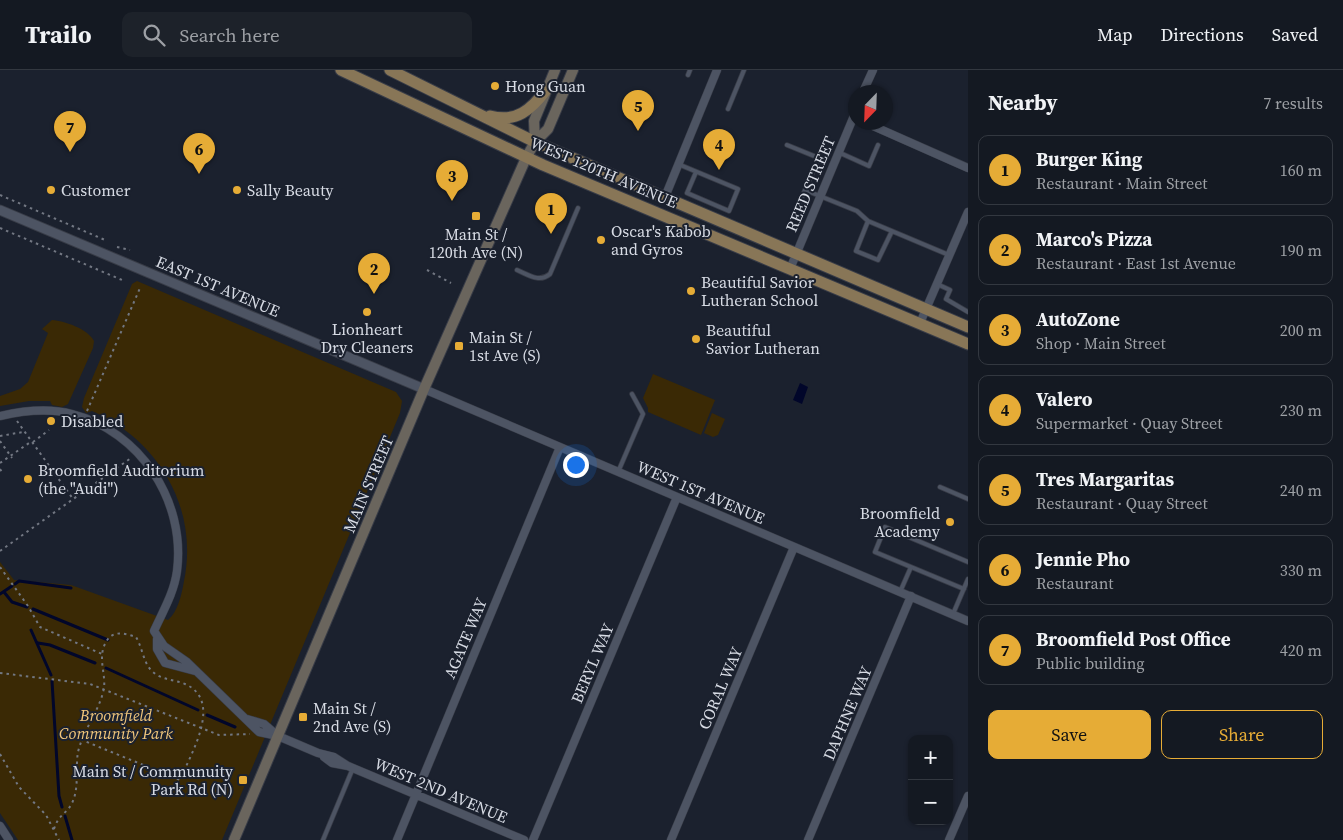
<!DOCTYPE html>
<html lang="en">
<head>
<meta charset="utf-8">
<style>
	:root { --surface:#141922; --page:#1d222a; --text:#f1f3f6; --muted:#9da0a5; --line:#333840; --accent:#e6ac36 }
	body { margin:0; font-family:"Source Serif 4",serif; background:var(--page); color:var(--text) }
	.controls { position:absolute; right:15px; bottom:15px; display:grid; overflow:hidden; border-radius:10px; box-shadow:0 1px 4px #0004 }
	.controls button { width:45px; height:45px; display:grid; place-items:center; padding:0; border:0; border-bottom:1px solid var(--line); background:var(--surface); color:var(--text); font:25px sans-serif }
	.compass { position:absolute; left:848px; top:15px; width:45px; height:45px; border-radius:50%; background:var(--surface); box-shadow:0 1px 4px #0004; rotate:203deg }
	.you { position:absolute; left:575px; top:394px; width:18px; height:18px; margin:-12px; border:4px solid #fff; border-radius:50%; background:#1a73e8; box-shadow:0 0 0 8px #1a73e833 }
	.badge { display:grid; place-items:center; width:32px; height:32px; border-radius:50%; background:var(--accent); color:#111; font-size:16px; font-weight:700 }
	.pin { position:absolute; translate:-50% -41px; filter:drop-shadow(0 1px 2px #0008) }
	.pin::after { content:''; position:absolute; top:26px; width:18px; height:15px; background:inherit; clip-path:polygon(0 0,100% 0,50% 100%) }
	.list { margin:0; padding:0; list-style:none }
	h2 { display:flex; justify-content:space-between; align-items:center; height:65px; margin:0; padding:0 20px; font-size:21px }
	h2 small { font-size:16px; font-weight:400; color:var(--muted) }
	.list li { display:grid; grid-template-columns:32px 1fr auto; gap:15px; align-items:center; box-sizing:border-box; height:70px; margin:0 10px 10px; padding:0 10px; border:1px solid var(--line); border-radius:10px }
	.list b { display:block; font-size:19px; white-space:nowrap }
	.list p { margin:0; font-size:16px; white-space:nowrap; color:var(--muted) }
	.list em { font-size:16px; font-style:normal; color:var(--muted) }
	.actions { display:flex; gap:10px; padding:15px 20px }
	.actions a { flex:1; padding:11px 0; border:1px solid var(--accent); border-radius:10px; text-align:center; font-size:18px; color:var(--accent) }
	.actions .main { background:var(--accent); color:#111 }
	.icon { flex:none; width:28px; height:28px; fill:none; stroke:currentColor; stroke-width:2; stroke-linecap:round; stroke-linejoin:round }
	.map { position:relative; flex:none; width:968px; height:770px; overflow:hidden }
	header { display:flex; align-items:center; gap:30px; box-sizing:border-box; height:70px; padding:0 25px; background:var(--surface); border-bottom:1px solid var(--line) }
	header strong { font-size:24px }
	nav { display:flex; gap:28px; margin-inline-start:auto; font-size:18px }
	.search { width:350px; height:45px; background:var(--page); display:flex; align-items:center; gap:12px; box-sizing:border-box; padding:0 18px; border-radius:10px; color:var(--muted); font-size:19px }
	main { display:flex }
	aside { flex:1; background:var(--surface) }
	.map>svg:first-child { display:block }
	.green { fill:#3a2905 }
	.water { fill:#01062a }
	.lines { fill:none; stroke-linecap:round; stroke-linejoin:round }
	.stream { stroke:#01062a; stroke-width:3 }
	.service-casing { stroke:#383c47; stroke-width:5.5 }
	.minor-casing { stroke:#383c47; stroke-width:9 }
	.tertiary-casing { stroke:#383c47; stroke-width:11 }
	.secondary-casing { stroke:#383c47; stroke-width:12 }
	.primary-casing { stroke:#383c47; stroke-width:13 }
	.path { stroke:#727782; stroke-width:2; stroke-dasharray:2.5 4; stroke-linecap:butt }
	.service { stroke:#4d5463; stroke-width:4 }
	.minor { stroke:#4d5463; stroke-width:8 }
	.tertiary { stroke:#4d5463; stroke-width:9 }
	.secondary { stroke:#6a655d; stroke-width:10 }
	.primary { stroke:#887657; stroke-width:11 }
	.poi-dot { fill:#e6ac36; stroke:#1b212e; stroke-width:2 }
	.labels { text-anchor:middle; stroke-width:4; stroke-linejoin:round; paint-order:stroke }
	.poi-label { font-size:16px; fill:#d7dbe4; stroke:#1b212e; text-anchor:start }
	.street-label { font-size:16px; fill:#d7dbe4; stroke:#1b212e }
	.park-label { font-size:16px; font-style:italic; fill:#f1c67b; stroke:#1b212e }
</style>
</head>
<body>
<header>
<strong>Trailo</strong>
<div class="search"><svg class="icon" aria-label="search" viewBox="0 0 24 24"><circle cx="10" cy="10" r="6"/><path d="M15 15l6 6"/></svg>Search here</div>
<nav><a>Map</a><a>Directions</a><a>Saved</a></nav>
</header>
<main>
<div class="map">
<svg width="968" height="770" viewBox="0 0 968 770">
	<rect width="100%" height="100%" fill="#1b212e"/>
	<!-- green -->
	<path class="green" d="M 137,211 L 396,322 L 402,331 L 400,343 L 222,770 L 18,770 L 0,743 L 0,492 L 14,510 L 71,515 L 168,550 C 178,542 182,523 184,511 C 199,439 159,370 92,341 L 86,343 L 82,337 L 84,328 L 132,214 Z
		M 52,250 C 65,251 88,259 94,271 L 93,278 L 68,334 L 62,337 L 52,335 L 50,331 L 29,331 L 0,336 L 0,326 L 20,319 L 28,312 L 48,263 L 42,259 Z
		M 653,304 L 715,330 L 701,365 L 648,342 L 648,338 L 643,328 Z
		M 712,343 L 725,349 L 718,365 L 713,367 L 704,363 Z"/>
	<!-- water -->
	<path class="water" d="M 800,313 L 808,317 L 802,334 L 793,330 Z"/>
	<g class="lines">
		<!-- stream -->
		<path class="stream" d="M 15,514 L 19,511 L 71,518
			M 4,522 L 12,532 L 27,537
			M 0,524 L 12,516
			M 33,539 L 108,570
			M 31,560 L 51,605
			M 38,573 L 50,575 L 95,593
			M 106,598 L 198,640
			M 52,611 L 59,726 L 62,737
			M 207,645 L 235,657
			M 65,746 L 72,770"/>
		<!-- service casing -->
		<g class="service-casing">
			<path id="service" d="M 688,5 L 690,0
				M 728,39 L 744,0
				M 787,75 L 819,88 L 805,120
				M 838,82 L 869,96 L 878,75
				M 678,94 L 738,119 L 729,141 L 687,123 L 696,102
				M 798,137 L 805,120 L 857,141 L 868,151 L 949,185
				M 868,151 L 856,181 L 878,190 L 892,161
				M 517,200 C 529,205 539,213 550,204 L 578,138
				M 937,214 L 950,220 L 946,229 L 968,242
				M 618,402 L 643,344 L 632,324
				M 940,417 L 968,429
				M 964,519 L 875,482 L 885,457 L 968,492
				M 900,522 L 911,497
				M 953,544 L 968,509
				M 323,770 L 353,698"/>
		</g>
		<!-- minor casing -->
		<g class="minor-casing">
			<path id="minor" d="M 863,22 L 873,0
				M 864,52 L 968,98
				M 665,127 L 717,0
				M 790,199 L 856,41
				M 920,253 L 968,142
				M 424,319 L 968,551
				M 0,346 C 22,341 49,338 72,344 C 140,361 186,431 177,501 C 174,523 163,541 154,561 L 164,576 L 187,592 L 259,662 L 278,666 L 318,683 L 334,687 L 348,696
				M 157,569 L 157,579 L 165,593 L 195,601
				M 247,649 L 264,654 L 278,666
				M 324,687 L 332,693 L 348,696 L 524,770
				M 0,756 L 9,770
				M 397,770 L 560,377
				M 533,770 L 677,427
				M 671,770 L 794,477
				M 808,770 L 911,526
				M 949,770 L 968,726"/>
		</g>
		<!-- tertiary casing -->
		<g class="tertiary-casing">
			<path id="tertiary" d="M 0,140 L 424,319"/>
		</g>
		<!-- secondary casing -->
		<g class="secondary-casing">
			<path id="secondary" d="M 535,72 L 534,51 L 555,0
				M 234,770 L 424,319 L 526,88 L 535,72 L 548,59 L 573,0"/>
		</g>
		<!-- primary casing -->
		<g class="primary-casing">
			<path id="primary" d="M 341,0 L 543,95 L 968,274
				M 390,0 L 535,72 L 968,257
				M 490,46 C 516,53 531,40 546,20"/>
		</g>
		<!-- path -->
		<path class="path" d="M 0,125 L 105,170
			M 0,158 L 122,210
			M 117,177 L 130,180
			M 427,200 L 451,213
			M 87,341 L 140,218
			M 17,351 L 73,429
			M 0,366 L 23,362
			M 0,371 L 12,388
			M 33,372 L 49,360
			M 0,393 L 32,371
			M 0,399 L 2,402
			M 0,481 L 131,388
			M 0,497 L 28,536 L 40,557 L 102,584
			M 0,603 L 90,614 L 219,665 L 250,664
			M 0,684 L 19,717 L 46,745 L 59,770
			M 54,759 C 59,744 65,745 71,735 C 80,719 75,699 78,682 C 83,660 100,640 104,618 C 106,602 96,585 108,569 C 115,560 127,564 136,567 C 142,577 143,590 150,599 C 159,610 173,609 185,614 C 224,631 190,685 180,710 L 82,670"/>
		<!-- service -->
		<use href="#service" class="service"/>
		<!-- minor -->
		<use href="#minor" class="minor"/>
		<!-- tertiary -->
		<use href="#tertiary" class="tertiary"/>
		<!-- secondary -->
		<use href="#secondary" class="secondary"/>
		<!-- primary -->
		<use href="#primary" class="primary"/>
	</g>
	<!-- markers -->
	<g class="poi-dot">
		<circle cx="495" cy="16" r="5"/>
		<circle cx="51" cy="120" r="5"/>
		<circle cx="237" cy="120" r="5"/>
		<rect x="471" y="141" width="10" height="10" rx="2.5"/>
		<circle cx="601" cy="170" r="5"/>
		<circle cx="691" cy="221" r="5"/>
		<circle cx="367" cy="242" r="5"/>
		<circle cx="696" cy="269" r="5"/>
		<rect x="454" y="271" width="10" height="10" rx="2.5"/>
		<circle cx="51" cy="351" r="5"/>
		<circle cx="28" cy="409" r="5"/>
		<circle cx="950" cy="452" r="5"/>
		<rect x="298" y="642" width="10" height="10" rx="2.5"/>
		<rect x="238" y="705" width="10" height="10" rx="2.5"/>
	</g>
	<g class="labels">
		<!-- poi labels -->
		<g class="poi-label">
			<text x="505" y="22">Hong Guan</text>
			<text x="61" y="126">Customer</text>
			<text x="247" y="126">Sally Beauty</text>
			<text x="611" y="167">Oscar's Kabob<tspan x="611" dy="18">and Gyros</tspan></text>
			<text x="476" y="170" text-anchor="middle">Main St /<tspan x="476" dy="18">120th Ave (N)</tspan></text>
			<text x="701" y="218">Beautiful Savior<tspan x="701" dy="18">Lutheran School</tspan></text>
			<text x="367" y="265" text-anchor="middle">Lionheart<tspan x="367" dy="18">Dry Cleaners</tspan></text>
			<text x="706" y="266">Beautiful<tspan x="706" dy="18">Savior Lutheran</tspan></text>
			<text x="469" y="273">Main St /<tspan x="469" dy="18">1st Ave (S)</tspan></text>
			<text x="61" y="357">Disabled</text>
			<text x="38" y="406">Broomfield Auditorium<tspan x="38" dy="18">(the "Audi")</tspan></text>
			<text x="940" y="449" text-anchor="end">Broomfield<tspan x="940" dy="18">Academy</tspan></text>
			<text x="313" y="644">Main St /<tspan x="313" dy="18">2nd Ave (S)</tspan></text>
			<text x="233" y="707" text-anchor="end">Main St / Communuity<tspan x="233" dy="18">Park Rd (N)</tspan></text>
		</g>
		<!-- street labels -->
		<g class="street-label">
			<text transform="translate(604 102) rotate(23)" y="6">WEST 120TH AVENUE</text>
			<text transform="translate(810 114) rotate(-67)" y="6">REED STREET</text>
			<text transform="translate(218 216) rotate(23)" y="6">EAST 1ST AVENUE</text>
			<text transform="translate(368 414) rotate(-67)" y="6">MAIN STREET</text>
			<text transform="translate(701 422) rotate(23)" y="6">WEST 1ST AVENUE</text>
			<text transform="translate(465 568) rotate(-67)" y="6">AGATE WAY</text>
			<text transform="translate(592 593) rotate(-67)" y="6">BERYL WAY</text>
			<text transform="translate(720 618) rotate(-67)" y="6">CORAL WAY</text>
			<text transform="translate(847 643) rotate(-67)" y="6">DAPHNE WAY</text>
			<text transform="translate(441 720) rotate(23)" y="6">WEST 2ND AVENUE</text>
		</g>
		<!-- park labels -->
		<g class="park-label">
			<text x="116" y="651">Broomfield<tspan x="116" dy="18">Community Park</tspan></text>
		</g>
	</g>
</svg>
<div class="controls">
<button>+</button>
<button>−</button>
</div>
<svg class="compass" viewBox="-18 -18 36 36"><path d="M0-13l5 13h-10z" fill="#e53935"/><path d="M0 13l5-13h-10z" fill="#9da0a5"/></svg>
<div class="you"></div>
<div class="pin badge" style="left:551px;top:164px">1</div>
<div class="pin badge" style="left:374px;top:224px">2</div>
<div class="pin badge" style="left:452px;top:131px">3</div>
<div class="pin badge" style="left:719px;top:100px">4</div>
<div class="pin badge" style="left:638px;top:61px">5</div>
<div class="pin badge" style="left:199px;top:104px">6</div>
<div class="pin badge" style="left:70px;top:82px">7</div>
</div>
<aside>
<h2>Nearby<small>7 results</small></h2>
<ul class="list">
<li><span class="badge">1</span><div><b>Burger King</b><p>Restaurant · Main Street</p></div><em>160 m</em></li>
<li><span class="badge">2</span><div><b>Marco's Pizza</b><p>Restaurant · East 1st Avenue</p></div><em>190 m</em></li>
<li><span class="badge">3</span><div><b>AutoZone</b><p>Shop · Main Street</p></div><em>200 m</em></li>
<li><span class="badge">4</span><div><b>Valero</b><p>Supermarket · Quay Street</p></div><em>230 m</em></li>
<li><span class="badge">5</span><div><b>Tres Margaritas</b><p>Restaurant · Quay Street</p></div><em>240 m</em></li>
<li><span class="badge">6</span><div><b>Jennie Pho</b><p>Restaurant</p></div><em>330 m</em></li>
<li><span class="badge">7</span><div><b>Broomfield Post Office</b><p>Public building</p></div><em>420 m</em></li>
</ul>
<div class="actions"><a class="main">Save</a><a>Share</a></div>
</aside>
</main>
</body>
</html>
